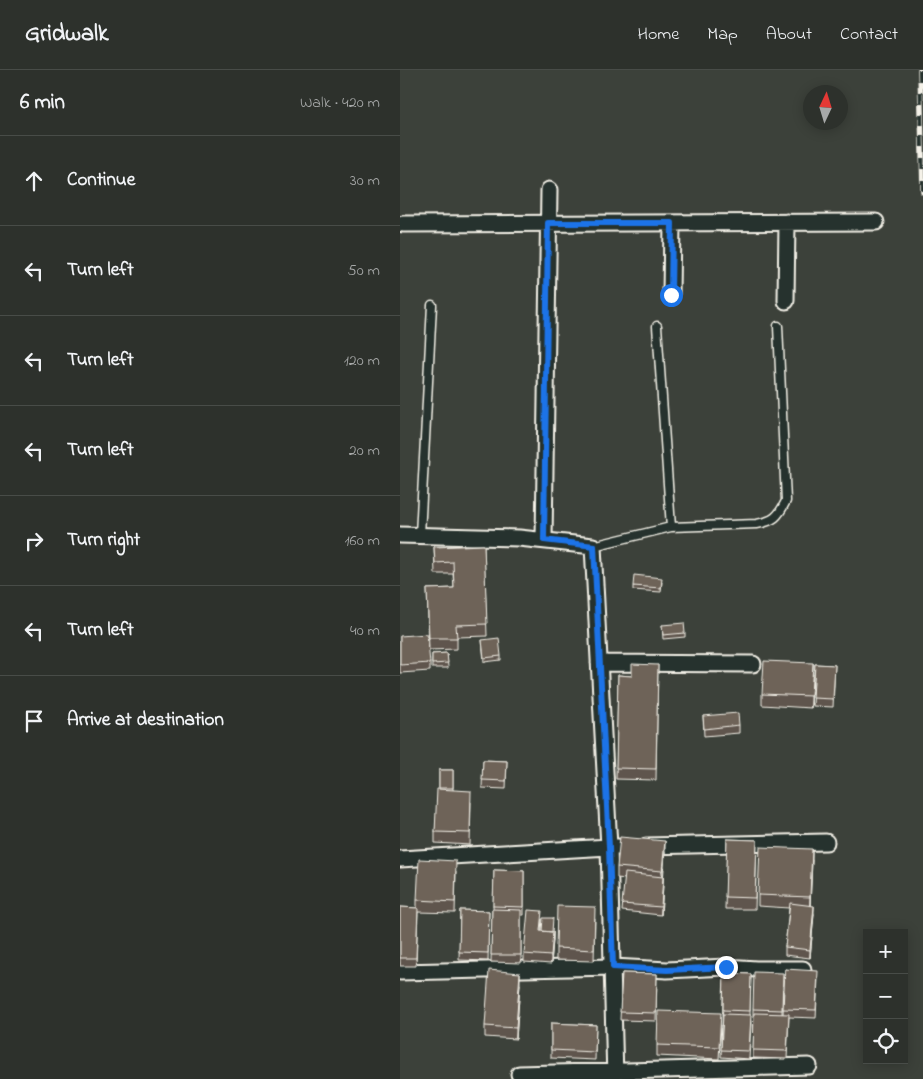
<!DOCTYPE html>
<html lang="en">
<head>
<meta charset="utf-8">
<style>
	:root { --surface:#2d312c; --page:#393d38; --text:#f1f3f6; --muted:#a7a9a9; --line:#484c48 }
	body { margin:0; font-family:"Indie Flower",sans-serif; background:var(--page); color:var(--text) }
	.controls { position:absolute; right:15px; bottom:15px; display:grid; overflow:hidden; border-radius:0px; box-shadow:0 2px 12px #0003 }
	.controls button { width:45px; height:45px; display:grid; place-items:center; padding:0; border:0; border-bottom:1px solid var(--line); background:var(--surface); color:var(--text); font:25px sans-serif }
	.compass { position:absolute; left:403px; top:15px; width:45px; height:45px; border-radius:50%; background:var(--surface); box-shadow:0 2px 12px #0003; rotate:4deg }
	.stop { position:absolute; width:15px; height:15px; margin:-11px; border:4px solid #1a73e8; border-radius:50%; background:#fff }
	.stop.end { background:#1a73e8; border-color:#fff; box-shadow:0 1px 5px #0008 }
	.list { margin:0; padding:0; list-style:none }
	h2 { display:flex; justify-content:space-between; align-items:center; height:65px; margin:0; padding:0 20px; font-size:21px }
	h2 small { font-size:16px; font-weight:400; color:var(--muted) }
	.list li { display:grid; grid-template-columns:32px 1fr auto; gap:15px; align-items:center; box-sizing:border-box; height:90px; padding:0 20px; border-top:1px solid var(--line) }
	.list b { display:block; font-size:19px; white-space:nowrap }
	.list em { font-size:16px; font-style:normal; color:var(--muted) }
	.icon { flex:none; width:28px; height:28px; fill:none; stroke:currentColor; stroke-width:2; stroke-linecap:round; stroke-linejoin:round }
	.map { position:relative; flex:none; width:523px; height:1009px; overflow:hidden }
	header { display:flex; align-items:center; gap:30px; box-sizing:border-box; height:70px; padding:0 25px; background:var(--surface); border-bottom:1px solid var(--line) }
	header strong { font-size:24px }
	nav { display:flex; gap:28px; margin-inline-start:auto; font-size:18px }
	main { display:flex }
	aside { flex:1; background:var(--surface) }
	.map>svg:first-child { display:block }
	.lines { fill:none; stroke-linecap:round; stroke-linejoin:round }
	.service-casing { stroke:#f4f1e8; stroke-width:11 }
	.minor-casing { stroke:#f4f1e8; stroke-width:19 }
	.service { stroke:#26332d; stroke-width:8 }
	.minor { stroke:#26332d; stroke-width:15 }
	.rail-casing { stroke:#f4f1e8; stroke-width:5.5 }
	.rail { stroke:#26332d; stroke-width:4; stroke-dasharray:11; stroke-linecap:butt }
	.wall { fill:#5f554d; stroke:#f4f1e8 }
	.shaded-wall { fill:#4d453e; stroke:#f4f1e8 }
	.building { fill:#6e6359; stroke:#f4f1e8 }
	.route { stroke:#1a73e8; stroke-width:6 }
</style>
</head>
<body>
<header>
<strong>Gridwalk</strong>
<nav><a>Home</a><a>Map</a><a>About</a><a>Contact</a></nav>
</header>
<main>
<aside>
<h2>6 min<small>Walk · 420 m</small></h2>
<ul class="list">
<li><svg class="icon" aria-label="ahead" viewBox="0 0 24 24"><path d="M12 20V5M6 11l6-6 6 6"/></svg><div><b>Continue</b></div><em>30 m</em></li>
<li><svg class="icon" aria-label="left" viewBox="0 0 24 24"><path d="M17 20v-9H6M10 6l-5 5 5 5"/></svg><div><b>Turn left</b></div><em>50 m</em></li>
<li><svg class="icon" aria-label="left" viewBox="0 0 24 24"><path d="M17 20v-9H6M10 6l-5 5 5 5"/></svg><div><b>Turn left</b></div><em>120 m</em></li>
<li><svg class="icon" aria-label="left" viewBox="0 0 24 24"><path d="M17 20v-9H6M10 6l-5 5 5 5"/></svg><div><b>Turn left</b></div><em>20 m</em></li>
<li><svg class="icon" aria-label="right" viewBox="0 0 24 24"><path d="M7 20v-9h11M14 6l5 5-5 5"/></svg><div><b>Turn right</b></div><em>160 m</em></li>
<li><svg class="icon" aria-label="left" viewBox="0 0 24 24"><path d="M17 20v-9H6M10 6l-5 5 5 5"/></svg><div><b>Turn left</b></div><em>40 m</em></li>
<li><svg class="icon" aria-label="arrive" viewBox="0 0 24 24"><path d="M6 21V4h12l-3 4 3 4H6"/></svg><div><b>Arrive at destination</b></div></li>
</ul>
</aside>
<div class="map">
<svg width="523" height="1009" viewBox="0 0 523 1009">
	<rect width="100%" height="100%" fill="#3c413a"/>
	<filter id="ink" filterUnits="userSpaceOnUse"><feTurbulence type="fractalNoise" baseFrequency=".02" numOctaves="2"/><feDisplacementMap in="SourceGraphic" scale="10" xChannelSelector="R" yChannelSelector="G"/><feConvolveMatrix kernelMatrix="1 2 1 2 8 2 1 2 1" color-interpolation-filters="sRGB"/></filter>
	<g filter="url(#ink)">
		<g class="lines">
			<!-- service casing -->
			<g class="service-casing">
				<path id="service" d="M 257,256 L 271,457
					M 20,465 L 32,235
					M 193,476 L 271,457 L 357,454 C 374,451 378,447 386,431 L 378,256"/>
			</g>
			<!-- minor casing -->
			<g class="minor-casing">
				<path id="minor" d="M 3,154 L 476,152
					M 271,225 L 272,153
					M 386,231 L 387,152
					M 0,465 L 119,468 L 193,476 L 209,777 L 0,789
					M 144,469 L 149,120
					M 199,593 L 353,594
					M 246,776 L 426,772
					M 0,902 L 213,897 L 267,900 L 326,897 L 356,899 L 403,899
					M 119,1004 L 409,996
					M 215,1009 L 209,777 L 218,777"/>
			</g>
			<!-- service -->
			<use href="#service" class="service"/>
			<!-- minor -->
			<use href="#minor" class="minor"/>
			<!-- rail casing -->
			<g class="rail-casing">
				<path id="rail" d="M 520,0 L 523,122"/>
			</g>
			<!-- rail -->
			<use href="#rail" class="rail"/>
		</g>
		<!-- wall -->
		<path class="wall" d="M 84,475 L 87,566 L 57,567 L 57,579 L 29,580 L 27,519 L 54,518 L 53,504 L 35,504 L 34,477 Z
			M 262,512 L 261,522 L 233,520 L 233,516 Z
			M 262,555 L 285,563 L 285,567 L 263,569 Z
			M 0,566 L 30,593 L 30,601 L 0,603 Z
			M 82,570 L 101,586 L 101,590 L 84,592 Z
			M 47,583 L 48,598 L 32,598 L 32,584 Z
			M 415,594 L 435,595 L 433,637 L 413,636 Z
			M 258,595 L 256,710 L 216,709 L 218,605 L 232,606 Z
			M 413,604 L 411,638 L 362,635 L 362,624 Z
			M 303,646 L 339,655 L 339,663 L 304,666 Z
			M 83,690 L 107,691 L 106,719 L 82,718 Z
			M 39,700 L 53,700 L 53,720 L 71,732 L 70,775 L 35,773 L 35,762 L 39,719 Z
			M 327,769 L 357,770 L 355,839 L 325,839 Z
			M 265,782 L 261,845 L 222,841 L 225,809 L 217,808 L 217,797 Z
			M 412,790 L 410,835 L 414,844 L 410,888 L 385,885 L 385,877 L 389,838 L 358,836 L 358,825 Z
			M 94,800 L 124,801 L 124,845 L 121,845 L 121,893 L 91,892 L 92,839 L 93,839 Z
			M 56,802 L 55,843 L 18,842 L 16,896 L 0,896 L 0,837 L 17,838 L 17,830 Z
			M 60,840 L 89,841 L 88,891 L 59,890 Z
			M 195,848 L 194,891 L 156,890 L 156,878 Z
			M 142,849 L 141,861 L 153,862 L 153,870 L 151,894 L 124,892 L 124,884 Z
			M 385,899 L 418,908 L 416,948 L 389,947 L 387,989 L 353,988 L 354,947 L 353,947 L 353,939 L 383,903 L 382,944 L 383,944 Z
			M 222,903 L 257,904 L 256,951 L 220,950 Z
			M 324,903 L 351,904 L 350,945 L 351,953 L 349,989 L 321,987 Z
			M 120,914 L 116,969 L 85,967 L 85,956 Z
			M 151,953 L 196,955 L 195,990 L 151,988 Z
			M 321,955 L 319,989 L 257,986 L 257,975 Z"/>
		<!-- shaded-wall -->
		<path class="shaded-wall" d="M 413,593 L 413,604 L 411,638 L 411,626 Z
			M 265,771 L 265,782 L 262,813 L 262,801 Z
			M 412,779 L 412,790 L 410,839 L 410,827 Z
			M 263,807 L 263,815 L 261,845 L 261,837 Z
			M 414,836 L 414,844 L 410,888 L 410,880 Z
			M 153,862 L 153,870 L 151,894 L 151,886 Z
			M 120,903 L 120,914 L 116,969 L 116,958 Z"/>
		<!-- building -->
		<path class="building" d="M 84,475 L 87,554 L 56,555 L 57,568 L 29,568 L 27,519 L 54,518 L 53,492 L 35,493 L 34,477 Z
			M 234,505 L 262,508 L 261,518 L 233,516 Z
			M 284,553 L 285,563 L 263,565 L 262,555 Z
			M 27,564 L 30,593 L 0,595 L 0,566 Z
			M 99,568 L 101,586 L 84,588 L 82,570 Z
			M 47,583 L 48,593 L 32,594 L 32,584 Z
			M 364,591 L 413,593 L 411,626 L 362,624 Z
			M 232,594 L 258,595 L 256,699 L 216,698 L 218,605 L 232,606 Z
			M 415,594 L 435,595 L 433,629 L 413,628 Z
			M 338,643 L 339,655 L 304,659 L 303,646 Z
			M 83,690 L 107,691 L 106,711 L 82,710 Z
			M 39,700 L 53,700 L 53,718 L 39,718 Z
			M 37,719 L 71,721 L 70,763 L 35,762 Z
			M 220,767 L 265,771 L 262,801 L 217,797 Z
			M 327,769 L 357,770 L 355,828 L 325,827 Z
			M 360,777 L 412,779 L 410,827 L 358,825 Z
			M 19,789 L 56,791 L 55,832 L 17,830 Z
			M 94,800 L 124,801 L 124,837 L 93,836 Z
			M 225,803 L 263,807 L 261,837 L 222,834 Z
			M 390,833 L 414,836 L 410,880 L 385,877 Z
			M 157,836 L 195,837 L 194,880 L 156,878 Z
			M 0,837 L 18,838 L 16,888 L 0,888 Z
			M 92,839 L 121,840 L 121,885 L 91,885 Z
			M 60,840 L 89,841 L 88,883 L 59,882 Z
			M 128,840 L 142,841 L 140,861 L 153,862 L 151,886 L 124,884 Z
			M 143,848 L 153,848 L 152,862 L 142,861 Z
			M 385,899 L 418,901 L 416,940 L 383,939 Z
			M 89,900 L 120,903 L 116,958 L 85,956 Z
			M 354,902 L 383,903 L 382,940 L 353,939 Z
			M 222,903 L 257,904 L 256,943 L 220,942 Z
			M 324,903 L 351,904 L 350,941 L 323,940 Z
			M 258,941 L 321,943 L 319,977 L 257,975 Z
			M 354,943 L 389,944 L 387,981 L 353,980 Z
			M 323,944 L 351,945 L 349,981 L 321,980 Z
			M 151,953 L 196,955 L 195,982 L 151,980 Z"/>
	</g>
	<g class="lines" filter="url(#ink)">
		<!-- route -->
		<path class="route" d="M 271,225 L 272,153 L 148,153 L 144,470 L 194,476 L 209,777 L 213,897 L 267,900 L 326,897"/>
	</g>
</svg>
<div class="controls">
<button>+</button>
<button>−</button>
<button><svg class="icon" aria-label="locate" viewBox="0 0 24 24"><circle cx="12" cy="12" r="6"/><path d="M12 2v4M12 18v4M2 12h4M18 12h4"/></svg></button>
</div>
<svg class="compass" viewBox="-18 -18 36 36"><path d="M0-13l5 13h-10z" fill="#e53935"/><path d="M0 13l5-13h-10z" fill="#a7a9a9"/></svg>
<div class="stop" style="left:271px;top:225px"></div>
<div class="stop end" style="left:326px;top:897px"></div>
</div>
</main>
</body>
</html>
